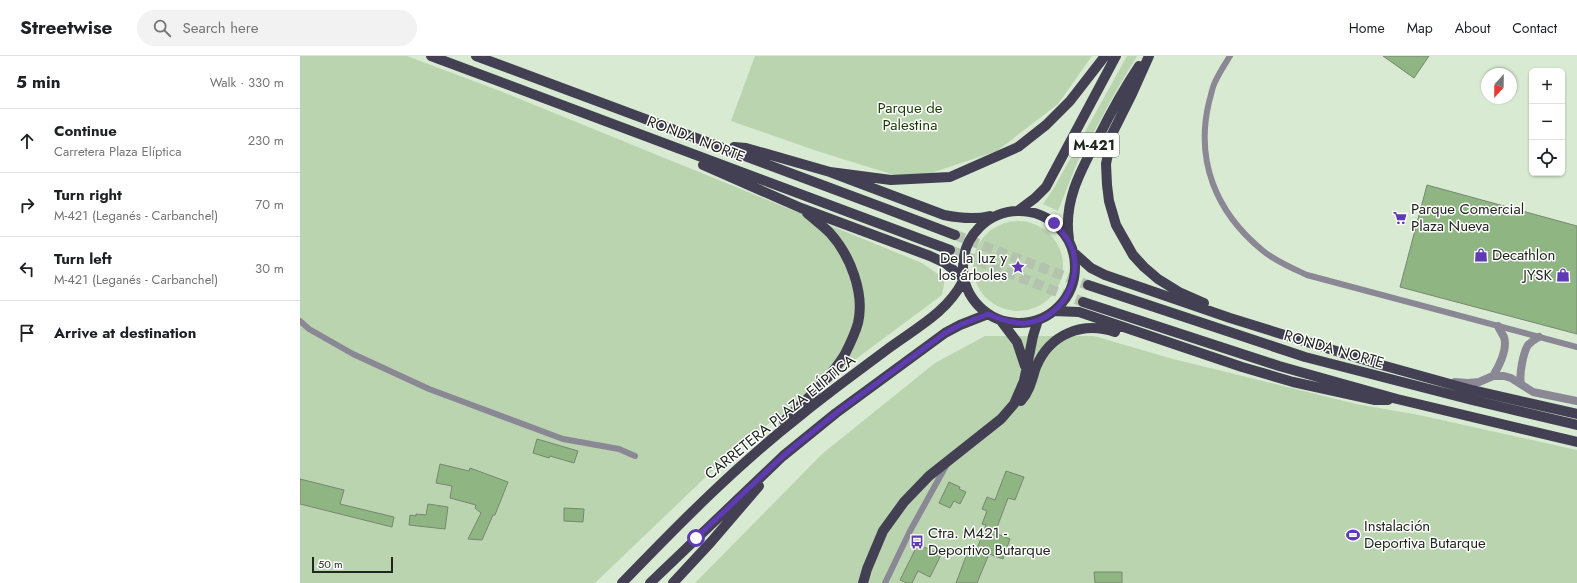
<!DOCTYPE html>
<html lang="en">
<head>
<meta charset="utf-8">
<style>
	:root { --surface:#fff; --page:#f2f2f2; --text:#202124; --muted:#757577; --line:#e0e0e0 }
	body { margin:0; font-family:Jost,sans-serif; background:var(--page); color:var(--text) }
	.controls { position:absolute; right:12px; top:12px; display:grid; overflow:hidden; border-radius:6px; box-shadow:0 1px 3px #0004 }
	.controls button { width:36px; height:36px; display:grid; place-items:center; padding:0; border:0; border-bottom:1px solid var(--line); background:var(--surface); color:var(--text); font:20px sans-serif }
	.compass { position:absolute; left:1181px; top:12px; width:36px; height:36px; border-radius:50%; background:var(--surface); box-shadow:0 1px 3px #0004; rotate:202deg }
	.scale { position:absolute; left:12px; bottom:10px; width:81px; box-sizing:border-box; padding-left:4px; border:2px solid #20271e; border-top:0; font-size:11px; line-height:14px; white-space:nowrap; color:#20271e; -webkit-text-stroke:3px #fff; paint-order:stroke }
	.stop { position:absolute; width:12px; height:12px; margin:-9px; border:3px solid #5f3bb3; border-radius:50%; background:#fff }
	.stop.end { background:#5f3bb3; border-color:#fff; box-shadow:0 1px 4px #0008 }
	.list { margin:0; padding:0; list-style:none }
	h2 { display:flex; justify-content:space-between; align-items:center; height:52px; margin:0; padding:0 16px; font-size:17px }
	h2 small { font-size:13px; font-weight:400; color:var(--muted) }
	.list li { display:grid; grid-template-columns:26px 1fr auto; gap:12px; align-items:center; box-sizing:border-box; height:64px; padding:0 16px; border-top:1px solid var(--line) }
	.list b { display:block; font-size:15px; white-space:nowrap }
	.list p { margin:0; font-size:13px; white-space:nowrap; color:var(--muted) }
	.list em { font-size:13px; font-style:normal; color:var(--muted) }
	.icon { flex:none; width:22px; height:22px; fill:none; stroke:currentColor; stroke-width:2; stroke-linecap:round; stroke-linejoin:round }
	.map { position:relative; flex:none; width:1277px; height:527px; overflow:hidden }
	header { display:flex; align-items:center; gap:24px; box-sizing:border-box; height:56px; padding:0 20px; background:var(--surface); border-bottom:1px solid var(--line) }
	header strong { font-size:19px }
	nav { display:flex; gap:22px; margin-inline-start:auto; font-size:14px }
	.search { width:280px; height:36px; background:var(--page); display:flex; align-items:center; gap:10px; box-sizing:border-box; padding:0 14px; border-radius:22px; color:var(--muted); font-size:15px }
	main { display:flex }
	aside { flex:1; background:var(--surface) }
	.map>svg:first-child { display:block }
	.green { fill:#bad4b0 }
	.building { fill:#8fb582; stroke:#778771 }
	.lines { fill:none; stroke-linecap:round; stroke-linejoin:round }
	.primary-tunnel { stroke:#b3c3ae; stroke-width:10; stroke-dasharray:10 5; stroke-linecap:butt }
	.service { stroke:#8a8894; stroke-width:6 }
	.minor { stroke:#8a8894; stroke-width:8 }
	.primary { stroke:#424052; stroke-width:10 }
	.route { stroke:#5f3bb3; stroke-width:5 }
	.labels { text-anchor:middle; stroke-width:3; stroke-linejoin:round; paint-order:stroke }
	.shield { fill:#fff; stroke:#636862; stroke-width:1 }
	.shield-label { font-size:14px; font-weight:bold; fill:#20271e }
	.park-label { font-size:15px; fill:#183c06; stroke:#fff }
	.street-label { font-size:15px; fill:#20271e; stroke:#fff }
	.poi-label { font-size:15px; fill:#20271e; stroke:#fff; text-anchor:start }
</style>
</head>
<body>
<header>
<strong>Streetwise</strong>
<div class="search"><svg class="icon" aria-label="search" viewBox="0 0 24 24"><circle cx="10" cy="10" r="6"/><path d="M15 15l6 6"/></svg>Search here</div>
<nav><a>Home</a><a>Map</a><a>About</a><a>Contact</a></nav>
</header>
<main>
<aside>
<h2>5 min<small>Walk · 330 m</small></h2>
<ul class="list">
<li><svg class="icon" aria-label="ahead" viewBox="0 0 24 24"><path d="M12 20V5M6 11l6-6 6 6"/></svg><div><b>Continue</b><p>Carretera Plaza Elíptica</p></div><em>230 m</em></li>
<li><svg class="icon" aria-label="right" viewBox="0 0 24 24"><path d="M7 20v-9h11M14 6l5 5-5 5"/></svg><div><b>Turn right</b><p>M-421 (Leganés - Carbanchel)</p></div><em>70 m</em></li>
<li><svg class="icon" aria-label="left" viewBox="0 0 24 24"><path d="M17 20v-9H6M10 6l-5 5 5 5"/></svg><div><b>Turn left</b><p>M-421 (Leganés - Carbanchel)</p></div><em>30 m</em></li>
<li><svg class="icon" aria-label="arrive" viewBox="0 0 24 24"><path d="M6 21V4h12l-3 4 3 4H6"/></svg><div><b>Arrive at destination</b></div></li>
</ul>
</aside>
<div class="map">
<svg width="1277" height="527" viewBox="0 0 1277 527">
	<rect width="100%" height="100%" fill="#d8ead2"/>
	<!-- green -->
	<path class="green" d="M 0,0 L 107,0 L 200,35 L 622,207 L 645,223 L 642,239 L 436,392 L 295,527 L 0,527 Z
		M 455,0 L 792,0 L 758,48 L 697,95 L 610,124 L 514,94 L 431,65 Z
		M 827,0 L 837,0 L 819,30 L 777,107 L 758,155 L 743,148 L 754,132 Z
		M673 210a45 45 0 1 1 90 0a45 45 0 1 1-90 0Z
		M 685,280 L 794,280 L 873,303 L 1056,348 L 1119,359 L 1277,394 L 1277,527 L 395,527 L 522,398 L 635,307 Z"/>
	<!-- building -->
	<path class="building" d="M 1083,0 L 1129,0 L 1114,22 Z
		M 1127,129 L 1277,170 L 1277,278 L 1100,231 Z
		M 237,383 L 278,395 L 274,407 L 250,400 L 249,402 L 233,397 Z
		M 140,408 L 169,415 L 170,412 L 208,426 L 195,459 L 193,459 L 182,484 L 168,483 L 181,457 L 175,452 L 176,449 L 150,442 L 152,430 L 136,427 Z
		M 706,415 L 724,421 L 715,444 L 708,442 L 695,477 L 710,483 L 703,503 L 689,498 L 677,527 L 656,527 L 668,495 L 675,498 L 686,469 L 682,468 L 687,455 L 682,453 L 687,441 L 695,444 Z
		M 0,423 L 44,434 L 40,448 L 94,461 L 92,471 L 0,448 Z
		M 649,426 L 660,431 L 659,433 L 666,436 L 660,448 L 654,445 L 650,452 L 639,447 Z
		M 128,448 L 148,451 L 145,473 L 109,469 L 110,459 L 116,460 L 116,458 L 126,459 Z
		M 264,452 L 284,453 L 283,466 L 264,465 Z
		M 618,488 L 641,499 L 630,521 L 618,515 L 612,527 L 607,527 L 600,524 Z
		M 794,516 L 822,516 L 822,527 L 795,527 Z"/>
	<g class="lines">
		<!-- primary-tunnel -->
		<path class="primary-tunnel" d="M 655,179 L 788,229
			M 650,194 L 783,246"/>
		<!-- service -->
		<path class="service" d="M 930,0 C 925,8 919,17 915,26 C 912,32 911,40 909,46 C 895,105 916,156 962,194 C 975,205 992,212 1007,219 L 1277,291
			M 0,265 L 9,273 L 53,298 L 129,333 L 263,383 L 319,393 L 335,400
			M 585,527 L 610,475 L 647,408"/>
		<!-- minor -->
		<path class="minor" d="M 1193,320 C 1199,310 1208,293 1204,281 C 1202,277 1199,273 1198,270
			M 1155,326 L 1168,327 L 1179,326 L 1193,320 L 1204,320 L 1211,322 L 1233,336 L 1277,345
			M 1221,328 C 1219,319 1223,297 1228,289 C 1231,286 1235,283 1239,281"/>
		<!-- primary -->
		<path class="primary" d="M 131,0 L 650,194
			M 176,0 C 336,60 496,118 655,179
			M 849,0 L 832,38 L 812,78 L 806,108 L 807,129 L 809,145 L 816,169 L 833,199 L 844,211 L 858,223 L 879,236 L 904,247
			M 434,91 L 446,92 L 530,116 L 644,159 C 659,162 674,164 690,160
			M 403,109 L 501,152 L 630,200 L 645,207 L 663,222
			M 530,116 L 591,124 L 650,121 L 718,91 L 746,69 L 770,45 L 805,0
			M 719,154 L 735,142 L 746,131 L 816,0
			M663 211a56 56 0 1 1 112 0a56 56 0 1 1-112 0Z
			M 769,183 C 763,146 781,114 798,82 C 811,56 823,34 839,10
			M 773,196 L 791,212 L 805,219 L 930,262 L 1078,308 L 1168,333 L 1277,358
			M 788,229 L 1005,301 L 1172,344 L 1277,369
			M 783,246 L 979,310 L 1043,328 L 1097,343 L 1277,386
			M 754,255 L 779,256 L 942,311 L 993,326 L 1075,344 L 1088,344
			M 701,265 L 717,286 L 725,310
			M 721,345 C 730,335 732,323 736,311 C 750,278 782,265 815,276
			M 484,365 C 504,346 531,322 545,298 C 550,288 555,278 558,267 C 565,237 550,199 530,177 C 523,170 515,164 507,157
			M 322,527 C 379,468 436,410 501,359 C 528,337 557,316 585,295 C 614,273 646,258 663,225
			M 350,527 L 483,400 L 536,357 L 645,277 L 660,269 L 688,258
			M 373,527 L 411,486 L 459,430
			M 563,527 L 567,513 L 583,475 L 604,446 L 629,420 L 701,363 L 714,348 L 724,325 L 733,280 L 738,264"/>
	</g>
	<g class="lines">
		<!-- route -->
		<path class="route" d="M 396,482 L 483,400 L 536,357 L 645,277 L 660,269 L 688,258 C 701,264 713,268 727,267 C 760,263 782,226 773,195 C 769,183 762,175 754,167"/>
	</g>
	<!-- icons -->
	<defs>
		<g id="supermarket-bare" transform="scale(1.08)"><path d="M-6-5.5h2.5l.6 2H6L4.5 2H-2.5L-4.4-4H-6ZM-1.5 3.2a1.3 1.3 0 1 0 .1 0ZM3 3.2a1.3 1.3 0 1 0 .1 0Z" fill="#5f3bb3" stroke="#fff" stroke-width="2.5" paint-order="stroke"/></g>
		<g id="shop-bare" transform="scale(1.08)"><path d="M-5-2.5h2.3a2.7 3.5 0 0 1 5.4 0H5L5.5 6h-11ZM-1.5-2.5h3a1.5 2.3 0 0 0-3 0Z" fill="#5f3bb3" stroke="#fff" stroke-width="2.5" paint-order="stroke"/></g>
		<g id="sight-bare" transform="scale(1.08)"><path d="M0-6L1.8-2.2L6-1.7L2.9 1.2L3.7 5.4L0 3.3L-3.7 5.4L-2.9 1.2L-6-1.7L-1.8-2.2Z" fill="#5f3bb3" stroke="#fff" stroke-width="2.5" paint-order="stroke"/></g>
		<g id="stadium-bare" transform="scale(1.08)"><path d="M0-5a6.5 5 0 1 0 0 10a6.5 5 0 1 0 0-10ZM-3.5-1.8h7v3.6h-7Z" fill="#5f3bb3" stroke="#fff" stroke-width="2.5" paint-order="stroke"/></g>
		<g id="bus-bare" transform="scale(1.08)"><path d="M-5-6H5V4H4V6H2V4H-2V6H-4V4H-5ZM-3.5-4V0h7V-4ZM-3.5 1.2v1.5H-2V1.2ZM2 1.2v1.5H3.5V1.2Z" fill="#5f3bb3" stroke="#fff" stroke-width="2.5" paint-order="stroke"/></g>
	</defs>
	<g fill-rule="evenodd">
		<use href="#supermarket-bare" x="1100" y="162"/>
		<use href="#shop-bare" x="1181" y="199"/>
		<use href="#sight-bare" x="718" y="211"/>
		<use href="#shop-bare" x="1263" y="219"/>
		<use href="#stadium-bare" x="1053" y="479"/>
		<use href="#bus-bare" x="617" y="486"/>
	</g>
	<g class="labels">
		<!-- shield labels -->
		<rect class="shield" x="769" y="77" width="50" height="24" rx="3"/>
		<g class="shield-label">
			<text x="794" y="94">M-421</text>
		</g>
		<!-- park labels -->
		<g class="park-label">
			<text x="610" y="57">Parque de<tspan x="610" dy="17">Palestina</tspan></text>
		</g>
		<!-- street labels -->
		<g class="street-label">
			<text transform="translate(396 83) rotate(21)" y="5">RONDA NORTE</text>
			<text transform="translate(1034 293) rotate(16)" y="5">RONDA NORTE</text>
			<text transform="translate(480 361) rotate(-39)" y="5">CARRETERA PLAZA ELÍPTICA</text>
		</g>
		<!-- poi labels -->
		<g class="poi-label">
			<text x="1111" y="158">Parque Comercial<tspan x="1111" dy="17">Plaza Nueva</tspan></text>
			<text x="1192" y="204">Decathlon</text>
			<text x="707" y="207" text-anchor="end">De la luz y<tspan x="707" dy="17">los árboles</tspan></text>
			<text x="1252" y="224" text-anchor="end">JYSK</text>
			<text x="1064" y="475">Instalación<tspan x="1064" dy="17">Deportiva Butarque</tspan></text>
			<text x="628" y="482">Ctra. M421 -<tspan x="628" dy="17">Deportivo Butarque</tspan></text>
		</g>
	</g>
</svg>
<div class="controls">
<button>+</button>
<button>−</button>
<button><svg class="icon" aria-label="locate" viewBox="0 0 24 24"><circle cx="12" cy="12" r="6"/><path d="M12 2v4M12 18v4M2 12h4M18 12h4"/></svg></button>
</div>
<svg class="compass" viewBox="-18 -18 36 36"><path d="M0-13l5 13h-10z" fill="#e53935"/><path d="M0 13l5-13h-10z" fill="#757577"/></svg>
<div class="scale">50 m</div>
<div class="stop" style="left:396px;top:482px"></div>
<div class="stop end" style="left:754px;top:167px"></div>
</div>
</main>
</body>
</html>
